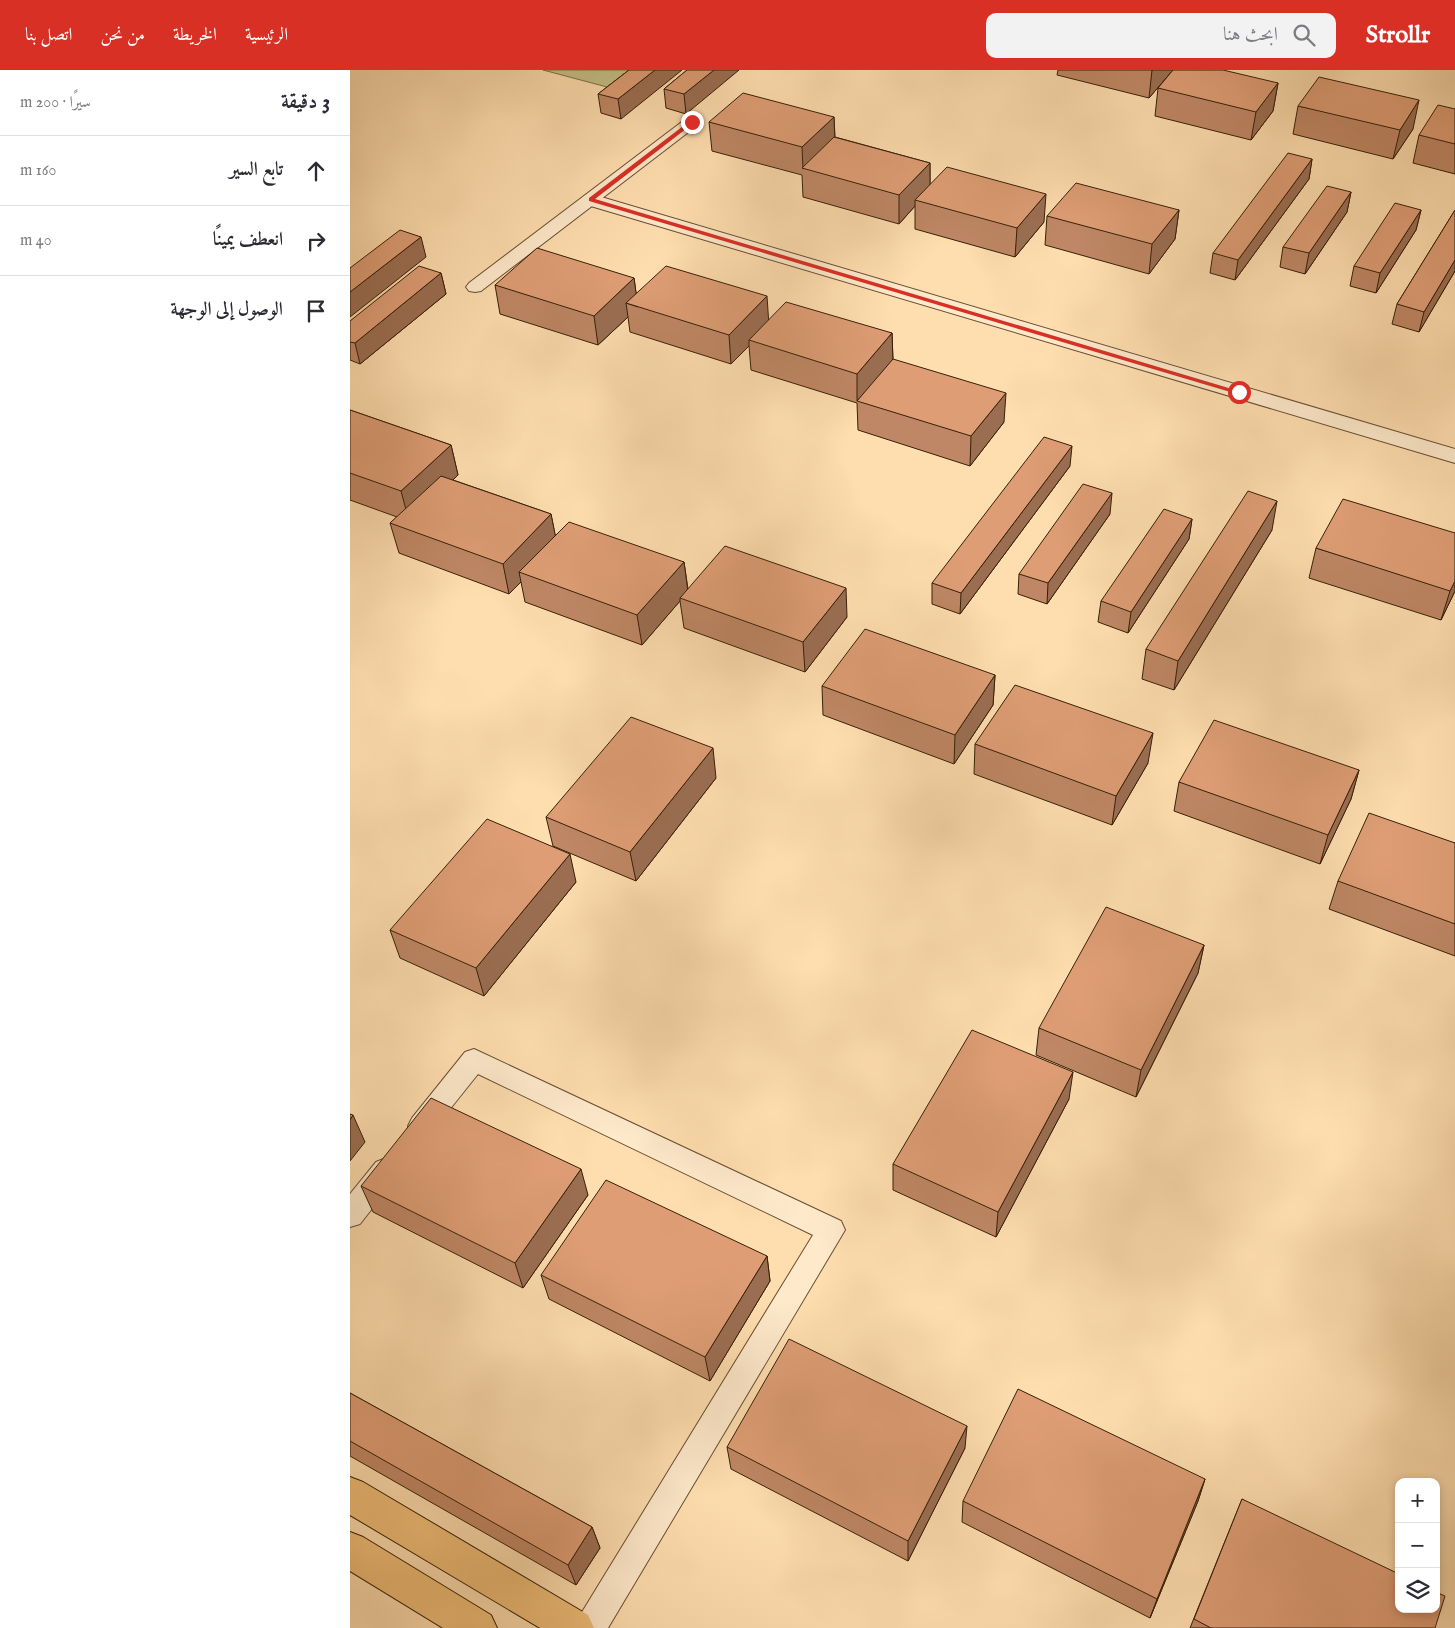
<!DOCTYPE html>
<html lang="ar">
<head>
<meta charset="utf-8">
<style>
	:root { --surface:#fff; --page:#f2f2f3; --text:#2b2b33; --muted:#7c7c81; --line:#e1e1e2; --accent:#d93025 }
	body { margin:0; font-family:"IM FELL English",Amiri,serif; background:var(--page); color:var(--text); direction:rtl }
	.controls { position:absolute; right:15px; bottom:15px; display:grid; overflow:hidden; border-radius:10px; box-shadow:0 2px 8px #0003 }
	.controls button { width:45px; height:45px; display:grid; place-items:center; padding:0; border:0; border-bottom:1px solid var(--line); background:var(--surface); color:var(--text); font:25px sans-serif }
	.stop { position:absolute; width:15px; height:15px; margin:-11px; border:4px solid #d93025; border-radius:50%; background:#fff }
	.stop.end { background:#d93025; border-color:#fff; box-shadow:0 1px 5px #0008 }
	.list { margin:0; padding:0; list-style:none }
	h2 { display:flex; justify-content:space-between; align-items:center; height:65px; margin:0; padding:0 20px; font-size:21px }
	h2 small { font-size:16px; font-weight:400; color:var(--muted) }
	.list li { display:grid; grid-template-columns:32px 1fr auto; gap:15px; align-items:center; box-sizing:border-box; height:70px; padding:0 20px; border-top:1px solid var(--line) }
	.list b { display:block; font-size:19px; white-space:nowrap }
	.list em { font-size:16px; font-style:normal; color:var(--muted) }
	.icon { flex:none; width:28px; height:28px; fill:none; stroke:currentColor; stroke-width:2; stroke-linecap:round; stroke-linejoin:round }
	.map { position:relative; flex:none; width:1105px; height:1558px; overflow:hidden; direction:ltr }
	header { display:flex; align-items:center; gap:30px; box-sizing:border-box; height:70px; padding:0 25px; background:var(--accent); color:#fff }
	header strong { font-size:24px }
	nav { display:flex; gap:28px; margin-inline-start:auto; font-size:18px }
	.search { width:350px; height:45px; background:var(--page); display:flex; align-items:center; gap:12px; box-sizing:border-box; padding:0 18px; border-radius:10px; color:var(--muted); font-size:19px }
	main { display:flex }
	aside { flex:1; background:var(--surface) }
	.map>svg:first-child { display:block }
	.green { fill:#c5bf87; stroke:#7e7047 }
	.lines { fill:none; stroke-linecap:round; stroke-linejoin:round }
	.service-casing { stroke:#684f31; stroke-width:2 }
	.minor-casing { stroke:#684f31; stroke-width:2 }
	.primary-casing { stroke:#362007; stroke-width:2 }
	.service { fill:#fee9cb; fill-rule:evenodd }
	.minor { fill:#fee9cb; fill-rule:evenodd }
	.primary { fill:#efbe78; fill-rule:evenodd }
	.wall { fill:#bf8765; stroke:#362007 }
	.shaded-wall { fill:#9b6e52; stroke:#362007 }
	.building { fill:#de9d75; stroke:#362007 }
	.route { fill:#d93025 }
</style>
</head>
<body>
<header>
<strong>Strollr</strong>
<div class="search"><svg class="icon" aria-label="search" viewBox="0 0 24 24"><circle cx="10" cy="10" r="6"/><path d="M15 15l6 6"/></svg>ابحث هنا</div>
<nav><a>الرئيسية</a><a>الخريطة</a><a>من نحن</a><a>اتصل بنا</a></nav>
</header>
<main>
<div class="map">
<svg width="1105" height="1558" viewBox="0 0 1105 1558">
	<rect width="100%" height="100%" fill="#feddaf"/>
	<filter id="stains"><feTurbulence type="fractalNoise" baseFrequency=".004" numOctaves="4"/><feColorMatrix values="0 0 0 0 .2 0 0 0 0 .09 0 0 0 0 .02 0 0 0 .5 -.17"/></filter>
	<radialGradient id="worn" r=".72"><stop offset=".6" stop-color="#630" stop-opacity="0"/><stop offset="1" stop-color="#630" stop-opacity=".3"/></radialGradient>
	<!-- green -->
	<path class="green" d="M 193,0 L 279,0 L 257,17 Z"/>
	<g class="lines">
		<!-- service casing -->
		<g class="service-casing">
			<path id="service" d="M 343,46 L 349,48 L 351,51 L 349,54 L 131,221 L 125,222 L 119,221 L 116,217 L 119,213 L 337,48 Z
				M 124,979 L 491,1151 L 495,1160 L 258,1558 L 224,1558 L 229,1547 L 463,1165 L 128,1004 L 80,1064 L 71,1068 L 62,1064 L 58,1056 L 62,1048 L 115,982 Z
				M 36,1088 L 46,1092 L 50,1100 L 46,1108 L 10,1154 L 0,1157 L 0,1124 L 26,1092 Z"/>
		</g>
		<!-- minor casing -->
		<g class="minor-casing">
			<path id="minor" d="M 241,124 L 1105,379 L 1105,393 L 234,134 L 231,130 L 234,126 Z"/>
		</g>
		<!-- primary casing -->
		<g class="primary-casing">
			<path id="primary" d="M 0,1407 L 13,1412 L 238,1545 L 244,1558 L 190,1558 L 0,1445 Z
				M 0,1462 L 13,1467 L 141,1545 L 147,1558 L 93,1558 L 0,1501 Z"/>
		</g>
		<!-- service -->
		<use href="#service" class="service"/>
		<!-- minor -->
		<use href="#minor" class="minor"/>
		<!-- primary -->
		<use href="#primary" class="primary"/>
	</g>
	<!-- wall -->
	<path class="wall" d="M 279,0 L 271,49 L 251,43 L 248,24 Z
		M 337,0 L 336,44 L 316,38 L 314,19 Z
		M 708,0 L 823,0 L 799,28 L 707,5 Z
		M 928,13 L 923,41 L 901,70 L 805,46 L 808,18 Z
		M 948,36 L 1063,59 L 1043,89 L 943,64 Z
		M 1105,39 L 1105,104 L 1063,93 L 1069,65 Z
		M 484,47 L 485,67 L 580,93 L 580,115 L 694,152 L 665,187 L 565,159 L 565,136 L 549,154 L 453,127 L 452,105 L 362,81 L 359,52 Z
		M 962,89 L 959,109 L 885,210 L 860,203 L 863,183 Z
		M 1001,122 L 997,142 L 955,204 L 930,197 L 933,177 Z
		M 829,140 L 825,169 L 799,204 L 695,175 L 697,146 Z
		M 1071,140 L 1066,160 L 1026,223 L 1000,216 L 1004,196 Z
		M 1105,140 L 1105,201 L 1069,262 L 1042,254 L 1047,234 Z
		M 91,203 L 96,224 L 10,294 L 0,290 L 0,251 Z
		M 284,208 L 286,223 L 418,250 L 542,263 L 543,290 L 654,352 L 620,396 L 508,360 L 507,333 L 401,300 L 399,276 L 381,294 L 280,262 L 278,247 L 248,275 L 150,244 L 145,215 Z
		M 0,340 L 101,375 L 108,405 L 103,410 L 201,444 L 205,465 L 334,492 L 338,519 L 497,547 L 455,602 L 334,558 L 330,531 L 292,575 L 175,532 L 171,512 L 159,524 L 49,483 L 40,453 L 47,447 L 0,430 Z
		M 720,396 L 610,544 L 582,534 L 582,513 Z
		M 760,444 L 697,534 L 668,524 L 669,504 Z
		M 842,449 L 839,469 L 778,563 L 748,552 L 751,531 Z
		M 922,460 L 824,620 L 792,609 L 796,579 Z
		M 966,478 L 1105,521 L 1091,550 L 959,508 Z
		M 645,605 L 643,635 L 604,694 L 473,645 L 472,616 Z
		M 625,674 L 798,693 L 762,755 L 624,704 Z
		M 1009,700 L 1001,729 L 970,794 L 824,741 L 829,712 Z
		M 366,708 L 286,811 L 203,776 L 196,747 Z
		M 1105,773 L 1105,886 L 979,839 L 988,811 Z
		M 226,812 L 134,926 L 50,888 L 40,860 Z
		M 854,875 L 848,903 L 786,1027 L 686,985 L 689,958 Z
		M 719,1029 L 646,1167 L 543,1120 L 543,1094 Z
		M 11,1116 L 238,1125 L 173,1218 L 23,1142 Z
		M 417,1186 L 420,1211 L 360,1311 L 199,1229 L 191,1205 Z
		M 0,1323 L 242,1457 L 250,1478 L 226,1515 L 0,1386 Z
		M 377,1377 L 615,1378 L 558,1491 L 381,1399 Z
		M 855,1409 L 848,1431 L 800,1548 L 612,1452 L 613,1431 Z
		M 892,1429 L 1085,1558 L 840,1558 Z"/>
	<!-- shaded-wall -->
	<path class="shaded-wall" d="M 305,0 L 332,0 L 271,49 L 268,29 Z
		M 364,0 L 389,0 L 336,44 L 334,24 Z
		M 802,0 L 823,0 L 799,28 Z
		M 928,13 L 923,41 L 901,70 L 906,42 Z
		M 1069,30 L 1063,59 L 1043,89 L 1050,60 Z
		M 484,47 L 485,75 L 453,99 L 452,77 Z
		M 962,89 L 959,109 L 885,210 L 888,190 Z
		M 580,93 L 580,121 L 565,130 L 565,136 L 549,154 L 549,125 Z
		M 1001,122 L 997,142 L 955,204 L 959,183 Z
		M 696,124 L 694,152 L 665,187 L 667,158 Z
		M 829,140 L 825,169 L 799,204 L 802,174 Z
		M 1071,140 L 1066,160 L 1026,223 L 1030,203 Z
		M 71,167 L 76,187 L 0,247 L 0,222 Z
		M 1105,190 L 1105,201 L 1069,262 L 1074,242 Z
		M 91,203 L 96,224 L 10,294 L 5,273 Z
		M 284,208 L 288,237 L 276,233 L 278,247 L 248,275 L 244,246 Z
		M 417,226 L 419,256 L 399,270 L 399,276 L 381,294 L 379,265 Z
		M 542,263 L 543,293 L 507,331 L 507,304 Z
		M 656,323 L 654,352 L 620,396 L 621,366 Z
		M 101,375 L 108,405 L 59,451 L 51,421 Z
		M 722,376 L 720,396 L 610,544 L 611,523 Z
		M 762,423 L 760,444 L 697,534 L 698,513 Z
		M 927,431 L 922,460 L 824,620 L 828,591 Z
		M 201,444 L 207,474 L 169,502 L 171,512 L 159,524 L 153,494 Z
		M 842,449 L 839,469 L 778,563 L 781,542 Z
		M 334,492 L 338,522 L 330,528 L 330,531 L 292,575 L 287,545 Z
		M 1105,511 L 1105,521 L 1091,550 L 1100,521 Z
		M 496,518 L 497,547 L 455,602 L 453,572 Z
		M 645,605 L 643,635 L 604,694 L 605,665 Z
		M 803,663 L 798,693 L 762,755 L 766,726 Z
		M 363,678 L 366,708 L 286,811 L 280,782 Z
		M 1009,700 L 1001,729 L 970,794 L 978,765 Z
		M 220,784 L 226,812 L 134,926 L 126,898 Z
		M 854,875 L 848,903 L 786,1027 L 791,1000 Z
		M 723,1002 L 719,1029 L 646,1167 L 648,1142 Z
		M 3,1045 L 15,1072 L 0,1091 L 0,1050 Z
		M 231,1099 L 238,1125 L 173,1218 L 165,1193 Z
		M 417,1186 L 420,1211 L 360,1311 L 355,1287 Z
		M 617,1356 L 615,1378 L 558,1491 L 558,1471 Z
		M 855,1409 L 848,1431 L 800,1548 L 807,1529 Z
		M 242,1457 L 250,1478 L 226,1515 L 218,1495 Z"/>
	<!-- building -->
	<path class="building" d="M 279,0 L 305,0 L 268,29 L 248,24 Z
		M 337,0 L 364,0 L 334,24 L 314,19 Z
		M 823,0 L 873,0 L 928,13 L 906,42 L 808,18 Z
		M 969,7 L 1069,30 L 1050,60 L 948,36 Z
		M 393,23 L 484,47 L 452,77 L 359,52 Z
		M 1088,35 L 1105,39 L 1105,74 L 1069,65 Z
		M 484,67 L 580,93 L 549,125 L 452,98 Z
		M 938,83 L 962,89 L 888,190 L 863,183 Z
		M 597,97 L 696,124 L 667,158 L 565,130 Z
		M 726,113 L 829,140 L 802,174 L 697,146 Z
		M 977,116 L 1001,122 L 959,183 L 933,177 Z
		M 1045,133 L 1071,140 L 1030,203 L 1004,196 Z
		M 1105,140 L 1105,190 L 1074,242 L 1047,234 Z
		M 50,160 L 71,167 L 0,222 L 0,198 Z
		M 187,178 L 284,208 L 244,246 L 145,215 Z
		M 69,196 L 91,203 L 5,273 L 0,272 L 0,251 Z
		M 316,196 L 417,226 L 379,265 L 276,233 Z
		M 436,232 L 542,263 L 507,304 L 399,270 Z
		M 543,289 L 656,323 L 621,366 L 507,331 Z
		M 0,340 L 101,375 L 51,421 L 0,403 Z
		M 694,367 L 722,376 L 611,523 L 582,513 Z
		M 91,406 L 201,444 L 153,494 L 40,453 Z
		M 733,414 L 762,423 L 698,513 L 669,504 Z
		M 898,421 L 927,431 L 828,591 L 796,579 Z
		M 993,429 L 1105,463 L 1105,511 L 1100,521 L 966,478 Z
		M 814,439 L 842,449 L 781,542 L 751,531 Z
		M 219,452 L 334,492 L 287,545 L 169,502 Z
		M 375,476 L 496,518 L 453,572 L 330,528 Z
		M 515,559 L 645,605 L 605,665 L 472,616 Z
		M 665,615 L 803,663 L 766,726 L 625,674 Z
		M 281,647 L 363,678 L 280,782 L 196,747 Z
		M 864,650 L 1009,700 L 978,765 L 829,712 Z
		M 1019,743 L 1105,773 L 1105,854 L 988,811 Z
		M 137,749 L 220,784 L 126,898 L 40,860 Z
		M 756,837 L 854,875 L 791,1000 L 689,958 Z
		M 622,960 L 723,1002 L 648,1142 L 543,1094 Z
		M 81,1028 L 231,1099 L 165,1193 L 11,1116 Z
		M 0,1044 L 3,1045 L 0,1050 Z
		M 256,1110 L 417,1186 L 355,1287 L 191,1205 Z
		M 439,1269 L 617,1356 L 558,1471 L 377,1377 Z
		M 668,1319 L 855,1409 L 807,1529 L 613,1431 Z
		M 0,1323 L 242,1457 L 218,1495 L 0,1371 Z
		M 892,1429 L 1049,1504 L 1049,1539 L 1086,1539 L 1086,1522 L 1095,1526 L 1085,1558 L 861,1558 L 844,1549 Z"/>
	<!-- route -->
	<path class="route" d="M 341,50 L 345,52 L 245,129 L 892,322 L 887,324 L 239,131 L 239,128 Z"/>
	<rect width="100%" height="100%" filter="url(#stains)"/>
	<rect width="100%" height="100%" fill="url(#worn)"/>
</svg>
<div class="controls">
<button>+</button>
<button>−</button>
<button><svg class="icon" aria-label="layers" viewBox="0 0 24 24"><path d="M12 4l9 5-9 5-9-5zM3 14l9 5 9-5"/></svg></button>
</div>
<div class="stop" style="left:889px;top:322px"></div>
<div class="stop end" style="left:342px;top:52px"></div>
</div>
<aside>
<h2>3 دقيقة<small>سيرًا · 200 m</small></h2>
<ul class="list">
<li><svg class="icon" aria-label="ahead" viewBox="0 0 24 24"><path d="M12 20V5M6 11l6-6 6 6"/></svg><div><b>تابع السير</b></div><em>160 m</em></li>
<li><svg class="icon" aria-label="right" viewBox="0 0 24 24"><path d="M7 20v-9h11M14 6l5 5-5 5"/></svg><div><b>انعطف يمينًا</b></div><em>40 m</em></li>
<li><svg class="icon" aria-label="arrive" viewBox="0 0 24 24"><path d="M6 21V4h12l-3 4 3 4H6"/></svg><div><b>الوصول إلى الوجهة</b></div></li>
</ul>
</aside>
</main>
</body>
</html>
